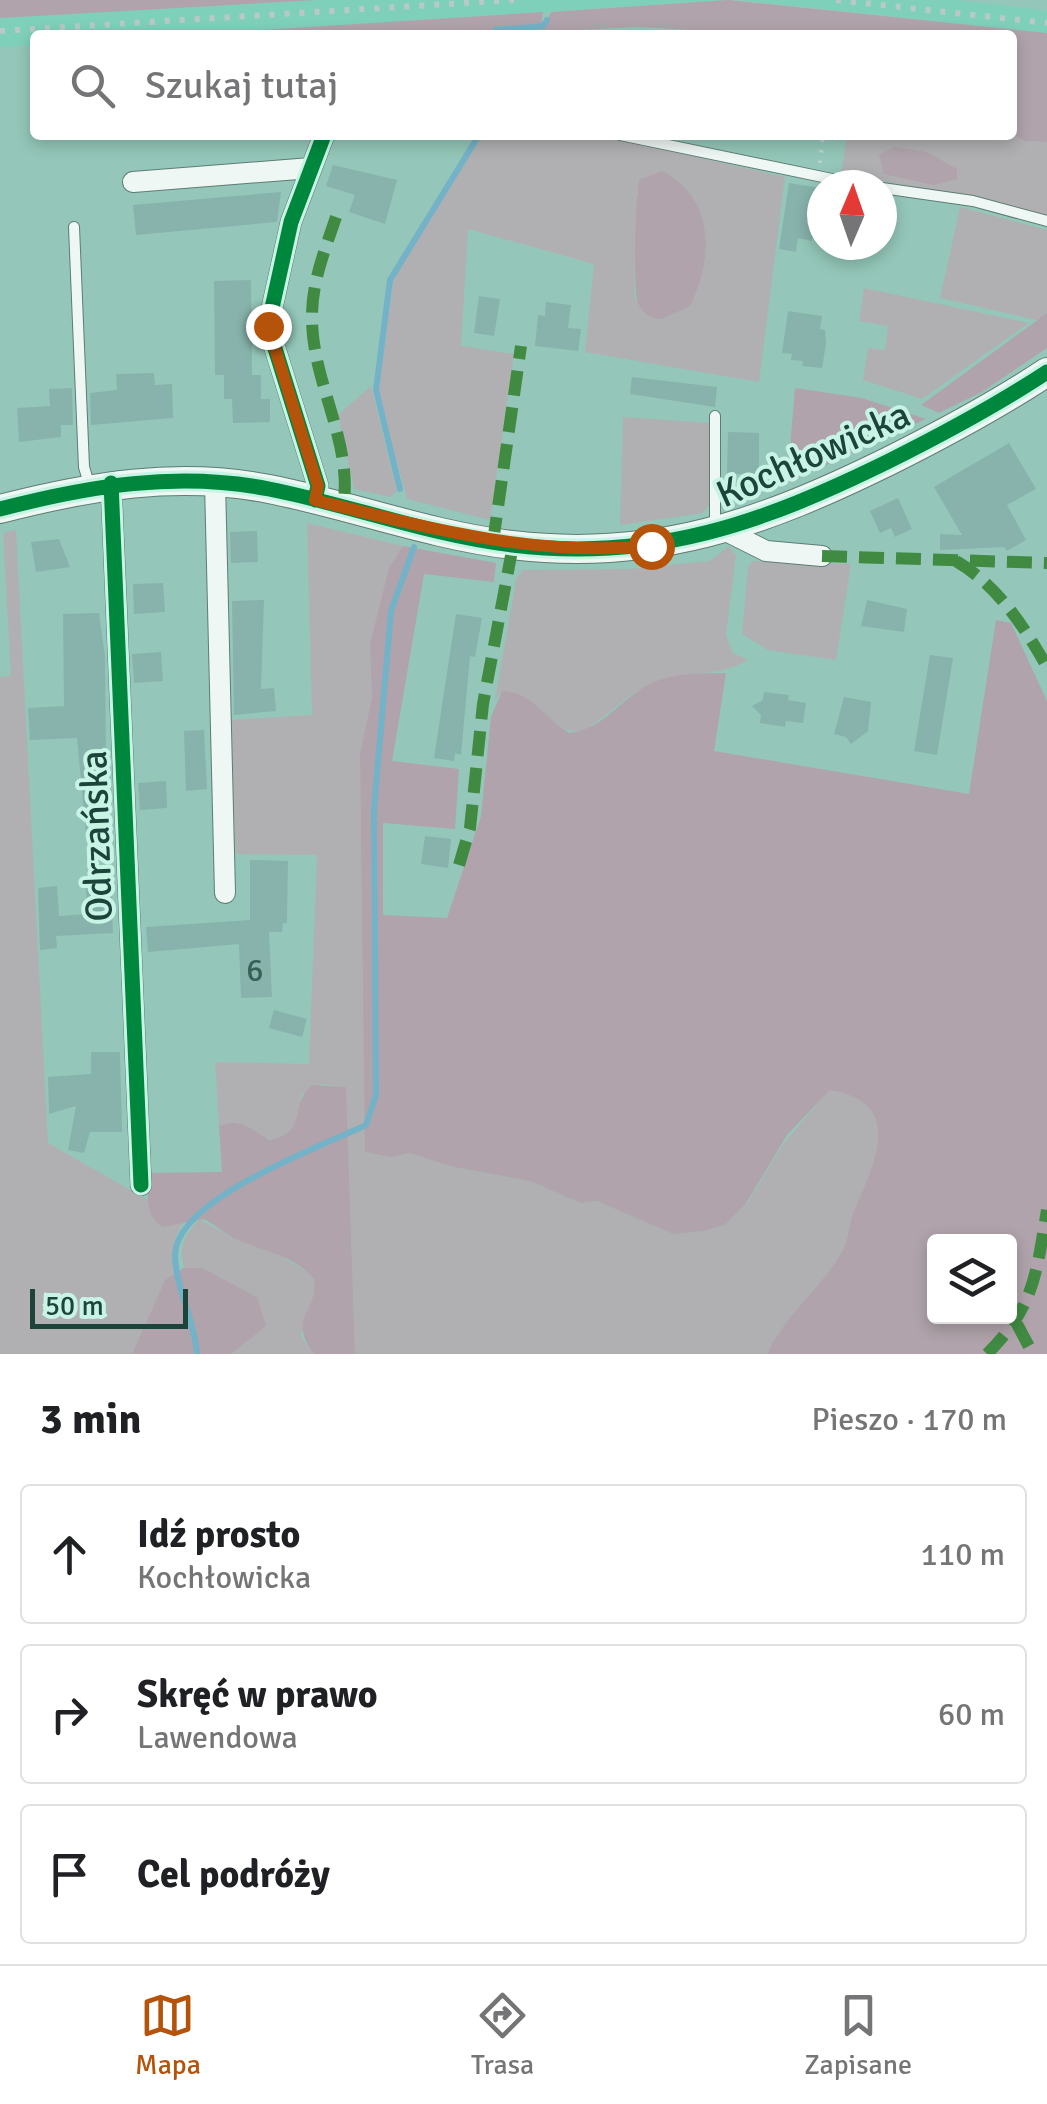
<!DOCTYPE html>
<html lang="pl">
<head>
<meta charset="utf-8">
<style>
	:root { --surface:#fff; --page:#f6f6f6; --text:#202124; --muted:#757577; --line:#e0e0e0; --accent:#b45309 }
	body { margin:0; font-family:Signika,sans-serif; background:var(--page); color:var(--text) }
	.controls { position:absolute; right:30px; bottom:30px; display:grid; overflow:hidden; border-radius:10px; box-shadow:0 5px 15px #0003 }
	.controls button { width:90px; height:90px; display:grid; place-items:center; padding:0; border:0; border-bottom:2px solid var(--line); background:var(--surface); color:var(--text); font:50px sans-serif }
	.compass { position:absolute; left:807px; top:170px; width:90px; height:90px; border-radius:50%; background:var(--surface); box-shadow:0 5px 15px #0003; rotate:2deg }
	.scale { position:absolute; left:30px; bottom:25px; width:158px; box-sizing:border-box; padding-left:10px; border:5px solid #1c443a; border-top:0; font-size:28px; line-height:35px; white-space:nowrap; color:#1c443a; -webkit-text-stroke:8px #c8f4e6; paint-order:stroke }
	.stop { position:absolute; width:30px; height:30px; margin:-22px; border:8px solid #b45309; border-radius:50%; background:#fff }
	.stop.end { background:#b45309; border-color:#fff; box-shadow:0 2px 10px #0008 }
	.list { margin:0; padding:0; list-style:none }
	h2 { display:flex; justify-content:space-between; align-items:center; height:130px; margin:0; padding:0 40px; font-size:42px }
	h2 small { font-size:32px; font-weight:400; color:var(--muted) }
	.list li { display:grid; grid-template-columns:65px 1fr auto; gap:30px; align-items:center; box-sizing:border-box; height:140px; margin:0 20px 20px; padding:0 20px; border:2px solid var(--line); border-radius:10px }
	.list b { display:block; font-size:38px; white-space:nowrap }
	.list p { margin:0; font-size:32px; white-space:nowrap; color:var(--muted) }
	.list em { font-size:32px; font-style:normal; color:var(--muted) }
	.icon { flex:none; width:55px; height:55px; fill:none; stroke:currentColor; stroke-width:2; stroke-linecap:round; stroke-linejoin:round }
	.map { position:relative; flex:none; width:1047px; height:1354px; overflow:hidden }
	.search { position:absolute; background:var(--surface); box-shadow:0 5px 15px #0003; left:30px; right:30px; top:30px; height:110px; display:flex; align-items:center; gap:25px; box-sizing:border-box; padding:0 35px; border-radius:10px; color:var(--muted); font-size:38px }
	.sheet { height:610px; background:var(--surface) }
	nav { display:flex; justify-content:space-around; align-items:center; box-sizing:border-box; height:140px; border-top:2px solid var(--line); background:var(--surface); font-size:28px; color:var(--muted) }
	nav a { display:grid; justify-items:center; gap:5px }
	nav .on { color:var(--accent) }
	.map>svg:first-child { display:block }
	.built { fill:#7fd0ba }
	.green { fill:#b0b0b2; fill-rule:evenodd }
	.forest { fill:#b0a3ab; fill-rule:evenodd }
	.lines { fill:none; stroke-linecap:round; stroke-linejoin:round }
	.stream { stroke:#74b2c7; stroke-width:6 }
	.building { fill:#87b3ac }
	.lane-casing { stroke:#5c7d74; stroke-width:12 }
	.street-casing { stroke:#5c7d74; stroke-width:22 }
	.secondary-casing { stroke:#5c7d74; stroke-width:30 }
	.path { stroke:#bfd0cc; stroke-width:4; stroke-dasharray:2.5 8; stroke-linecap:butt }
	.lane { stroke:#eff7f4; stroke-width:10 }
	.street { stroke:#eff7f4; stroke-width:20 }
	.secondary { stroke:#eff7f4; stroke-width:28 }
	.rail { stroke:#b9c9c5; stroke-width:6; stroke-dasharray:5 10; stroke-linecap:butt }
	.quiet { stroke:#408a42; stroke-width:12; stroke-dasharray:25 12; stroke-linecap:butt }
	.cycleway-casing { stroke:#c8f4e6; stroke-width:21 }
	.cycleway { stroke:#00873e; stroke-width:15 }
	.route { stroke:#b45309; stroke-width:12 }
	.labels { text-anchor:middle; stroke-width:8; stroke-linejoin:round; paint-order:stroke }
	.number-label { font-size:32px; fill:#376056 }
	.street-label { font-size:38px; fill:#1c443a; stroke:#c8f4e6 }
</style>
</head>
<body>
<div class="map">
<svg width="1047" height="1354" viewBox="0 0 1047 1354">
	<rect width="100%" height="100%" fill="#94c7b9"/>
	<!-- built -->
	<path class="built" d="M 317,0 L 728,0 L 186,35 L 35,35 L 35,45 L 0,47 L 0,18 Z
		M 741,0 L 954,0 L 1018,7 L 1047,11 L 1047,33 Z"/>
	<!-- green -->
	<path class="green" d="M 1012,134 L 1025,141 L 1047,142 L 1047,217 L 973,197 L 841,174 L 847,135 Z
		M 483,135 L 600,135 L 785,177 L 759,382 L 585,352 L 594,264 L 468,229 L 461,346 L 514,354 L 490,520 L 407,499 L 378,392 L 393,283 L 403,259 ZM 662,171 C 714,197 714,258 690,306 L 662,319 L 635,299 C 633,263 639,228 637,192 Z
		M 960,207 L 1047,230 L 1047,313 L 1041,321 L 940,298 Z
		M 864,288 L 1029,323 L 922,399 L 863,380 L 868,348 L 885,350 L 888,326 L 859,321 Z
		M 371,386 L 397,491 L 390,497 L 354,489 L 338,415 Z
		M 623,417 L 710,423 L 709,505 L 703,513 L 620,525 Z
		M 307,523 L 403,546 L 370,643 L 372,697 L 360,756 L 366,1152 L 390,1157 L 411,1153 L 449,1166 L 530,1181 L 581,1203 L 597,1201 L 673,1234 L 703,1231 L 725,1225 L 746,1205 L 783,1144 L 830,1089 C 907,1104 873,1166 854,1211 C 849,1223 849,1237 844,1248 C 823,1287 786,1313 767,1354 L 355,1354 L 346,1088 L 323,1084 L 302,1094 C 298,1104 300,1118 296,1127 C 282,1157 240,1123 219,1126 L 215,1062 L 309,1064 L 317,855 L 236,854 L 229,720 L 312,715 Z
		M 16,530 L 48,1143 L 148,1200 L 151,1213 L 173,1225 L 187,1219 C 172,1236 171,1252 176,1273 L 165,1280 L 132,1354 L 0,1354 L 0,677 L 11,676 L 3,533 Z
		M 729,546 L 736,556 L 726,635 L 733,653 L 748,660 C 718,678 690,670 656,682 C 629,691 608,717 583,731 C 557,734 552,716 534,705 C 524,699 512,696 502,691 L 495,700 L 516,580 L 522,570 L 630,569 L 710,561 Z
		M 753,561 L 851,564 L 836,660 L 768,650 L 742,634 L 748,566 Z
		M 199,1219 L 237,1240 L 267,1248 L 311,1274 C 322,1294 304,1314 301,1336 L 314,1354 L 231,1354 L 265,1326 L 257,1297 L 202,1268 L 184,1268 C 178,1246 185,1235 199,1219 Z"/>
	<!-- forest -->
	<path class="forest" d="M 0,0 L 317,0 L 0,18 Z
		M 728,0 L 1047,33 L 1047,142 L 1025,141 L 1012,134 L 1012,35 L 784,35 L 638,27 L 499,34 L 544,29 L 551,12 Z
		M 543,12 L 541,24 L 496,27 L 493,32 L 186,35 Z
		M 894,147 L 927,152 L 957,169 L 957,179 L 934,185 L 884,174 L 879,155 Z
		M 662,171 C 715,198 714,258 690,306 L 662,319 C 650,318 643,314 638,303 C 633,293 635,192 640,179 Z
		M 1047,313 L 1047,348 L 982,392 L 939,413 L 921,405 Z
		M 795,388 L 862,398 L 926,419 L 787,483 Z
		M 403,546 L 496,563 L 494,582 L 424,574 L 392,761 L 459,769 L 455,829 L 383,823 L 383,915 L 447,918 L 481,816 L 491,717 L 502,691 C 533,691 545,720 570,733 C 604,729 621,698 650,684 C 675,672 700,674 726,673 L 714,751 L 969,794 L 996,620 L 1011,623 L 1047,701 L 1047,1354 L 767,1354 C 786,1313 823,1287 844,1248 C 849,1237 849,1223 854,1211 C 873,1166 907,1103 830,1090 L 787,1135 L 745,1205 L 725,1225 L 703,1231 L 673,1234 L 597,1201 L 581,1203 L 530,1181 L 449,1166 L 411,1153 L 390,1157 L 365,1152 L 360,755 L 372,697 L 370,644 L 389,568 ZM 934,1242 L 1010,1242 L 1010,1316 L 934,1316 Z
		M 312,1085 L 346,1087 L 355,1354 L 314,1354 C 286,1315 318,1316 314,1279 C 296,1256 263,1251 238,1240 C 226,1235 216,1225 204,1219 L 163,1227 C 144,1216 148,1193 148,1173 L 222,1172 L 219,1126 C 241,1117 251,1130 269,1140 C 310,1133 287,1107 312,1085 Z
		M 184,1268 L 202,1268 L 257,1297 L 266,1326 L 231,1354 L 132,1354 L 165,1280 Z"/>
	<g class="lines">
		<!-- stream -->
		<path class="stream" d="M 496,35 L 496,30 L 543,26 L 547,20
			M 400,489 L 376,390 L 390,280 L 479,135
			M 197,1354 C 195,1321 176,1289 175,1256 C 174,1199 321,1147 366,1125 L 376,1095 L 374,809 L 391,611 L 414,547"/>
	</g>
	<!-- building -->
	<path class="building" d="M 333,165 L 397,180 L 385,224 L 349,212 L 355,195 L 326,186 Z
		M 789,183 L 820,188 L 812,241 L 798,238 L 796,252 L 779,249 Z
		M 281,192 L 277,222 L 136,235 L 133,205 Z
		M 251,280 L 252,375 L 261,375 L 261,399 L 270,399 L 270,422 L 233,423 L 232,399 L 224,399 L 224,375 L 215,375 L 214,281 Z
		M 479,296 L 500,299 L 494,336 L 474,333 Z
		M 546,302 L 571,305 L 568,328 L 581,329 L 578,351 L 535,346 L 538,315 L 545,316 Z
		M 788,311 L 822,316 L 820,329 L 825,330 L 826,344 L 822,368 L 802,366 L 803,361 L 791,360 L 792,354 L 782,353 Z
		M 154,373 L 155,385 L 172,384 L 173,418 L 91,425 L 90,393 L 117,390 L 116,374 Z
		M 632,377 L 717,387 L 715,407 L 630,394 Z
		M 72,388 L 73,425 L 61,425 L 61,437 L 19,442 L 17,408 L 50,406 L 49,389 Z
		M 728,432 L 759,433 L 759,474 L 727,474 Z
		M 1009,443 L 1036,489 L 1007,505 L 1026,540 L 1007,551 L 1004,547 L 940,550 L 940,534 L 962,535 L 934,487 Z
		M 898,498 L 912,529 L 895,537 L 891,528 L 880,533 L 870,511 Z
		M 257,531 L 258,562 L 231,563 L 230,532 Z
		M 59,539 L 70,567 L 36,572 L 31,542 Z
		M 163,583 L 165,612 L 134,614 L 133,584 Z
		M 264,600 L 261,689 L 274,688 L 276,711 L 234,715 L 232,601 Z
		M 867,600 L 907,609 L 904,632 L 861,626 Z
		M 99,613 L 105,656 L 106,774 L 101,774 L 103,833 L 86,833 L 77,738 L 30,740 L 28,708 L 64,706 L 63,614 Z
		M 456,614 L 482,618 L 475,657 L 470,656 L 461,755 L 455,753 L 454,761 L 434,758 Z
		M 161,652 L 163,681 L 134,683 L 132,654 Z
		M 930,655 L 953,658 L 937,755 L 914,751 Z
		M 764,692 L 789,695 L 788,700 L 806,703 L 803,723 L 786,721 L 785,727 L 760,723 L 761,715 L 752,706 L 763,700 Z
		M 844,697 L 871,702 L 868,731 L 851,744 L 846,737 L 834,734 Z
		M 204,730 L 207,789 L 186,791 L 184,731 Z
		M 166,781 L 167,808 L 140,810 L 138,783 Z
		M 425,836 L 451,839 L 448,868 L 421,864 Z
		M 250,860 L 288,861 L 287,923 L 283,923 L 282,932 L 269,932 L 272,997 L 241,998 L 239,944 L 148,952 L 146,927 L 250,920 Z
		M 86,883 L 111,883 L 113,933 L 56,936 L 57,948 L 40,950 L 38,888 L 57,886 L 59,916 L 87,914 Z
		M 274,1010 L 307,1019 L 302,1037 L 269,1028 Z
		M 91,1052 L 120,1052 L 122,1132 L 90,1132 L 84,1153 L 68,1150 L 76,1106 L 49,1114 L 48,1077 L 91,1074 Z"/>
	<g class="lines">
		<!-- lane casing -->
		<g class="lane-casing">
			<path id="lane" d="M 620,135 L 861,185
				M 882,188 L 973,201 L 1047,221
				M 74,227 L 84,467 L 90,487
				M 715,527 L 715,416"/>
		</g>
		<!-- street casing -->
		<g class="street-casing">
			<path id="street" d="M 133,182 L 311,168
				M 111,483 L 141,1185
				M 215,483 L 225,893
				M 315,500 L 318,486 L 268,326 L 291,222 L 324,135
				M 724,530 L 766,551 L 822,556"/>
		</g>
		<!-- secondary casing -->
		<g class="secondary-casing">
			<path id="secondary" d="M 0,509 C 89,486 177,471 269,489 C 350,505 429,535 512,545 C 655,562 763,523 889,461 C 943,434 997,405 1047,372"/>
		</g>
		<!-- path -->
		<path class="path" d="M 820,163 L 823,135"/>
		<!-- lane -->
		<use href="#lane" class="lane"/>
		<!-- street -->
		<use href="#street" class="street"/>
		<!-- secondary -->
		<use href="#secondary" class="secondary"/>
		<!-- rail -->
		<path class="rail" d="M 836,0 L 1047,23
			M 0,31 L 515,0"/>
		<!-- quiet -->
		<path class="quiet" d="M 336,217 C 325,250 312,281 312,316 C 311,381 354,443 343,507
			M 493,542 L 521,346
			M 822,556 L 1047,563
			M 956,561 C 997,585 1024,626 1047,667
			M 459,865 L 470,828 L 483,704 L 513,545
			M 1017,1324 L 1033,1354
			M 987,1354 C 1035,1306 1036,1274 1047,1210"/>
		<!-- cycleway casing -->
		<g class="cycleway-casing">
			<path id="cycleway" d="M 111,483 L 141,1185
				M 315,500 L 318,486 L 268,326 L 291,222 L 324,135
				M 0,509 C 89,486 177,471 269,489 C 350,505 429,535 512,545 C 655,562 763,523 889,461 C 943,434 997,405 1047,372"/>
		</g>
		<!-- cycleway -->
		<use href="#cycleway" class="cycleway"/>
	</g>
	<g class="lines">
		<!-- route -->
		<path class="route" d="M 268,326 L 318,486 L 315,500 C 427,528 535,557 651,546"/>
	</g>
	<g class="labels">
		<!-- number labels -->
		<g class="number-label">
			<text x="255" y="981">6</text>
		</g>
		<!-- street labels -->
		<g class="street-label">
			<text transform="translate(813 454) rotate(-24)" y="13">Kochłowicka</text>
			<text transform="translate(96 836) rotate(-92)" y="13">Odrzańska</text>
		</g>
	</g>
</svg>
<div class="controls">
<button><svg class="icon" aria-label="layers" viewBox="0 0 24 24"><path d="M12 4l9 5-9 5-9-5zM3 14l9 5 9-5"/></svg></button>
</div>
<svg class="compass" viewBox="-18 -18 36 36"><path d="M0-13l5 13h-10z" fill="#e53935"/><path d="M0 13l5-13h-10z" fill="#757577"/></svg>
<div class="scale">50 m</div>
<div class="stop" style="left:651px;top:546px"></div>
<div class="stop end" style="left:268px;top:326px"></div>
<div class="search"><svg class="icon" aria-label="search" viewBox="0 0 24 24"><circle cx="10" cy="10" r="6"/><path d="M15 15l6 6"/></svg>Szukaj tutaj</div>
</div>
<section class="sheet">
<h2>3 min<small>Pieszo · 170 m</small></h2>
<ul class="list">
<li><svg class="icon" aria-label="ahead" viewBox="0 0 24 24"><path d="M12 20V5M6 11l6-6 6 6"/></svg><div><b>Idź prosto</b><p>Kochłowicka</p></div><em>110 m</em></li>
<li><svg class="icon" aria-label="right" viewBox="0 0 24 24"><path d="M7 20v-9h11M14 6l5 5-5 5"/></svg><div><b>Skręć w prawo</b><p>Lawendowa</p></div><em>60 m</em></li>
<li><svg class="icon" aria-label="arrive" viewBox="0 0 24 24"><path d="M6 21V4h12l-3 4 3 4H6"/></svg><div><b>Cel podróży</b></div></li>
</ul>
</section>
<nav>
<a class="on"><svg class="icon" aria-label="map" viewBox="0 0 24 24"><path d="M3 6l6-2 6 2 6-2v14l-6 2-6-2-6 2zM9 4v14M15 6v14"/></svg>Mapa</a>
<a><svg class="icon" aria-label="directions" viewBox="0 0 24 24"><path d="M12 3l9 9-9 9-9-9zM9 14v-3h6M13 9l2 2-2 2"/></svg>Trasa</a>
<a><svg class="icon" aria-label="saved" viewBox="0 0 24 24"><path d="M7 4h10v16l-5-4-5 4z"/></svg>Zapisane</a>
</nav>
</body>
</html>
